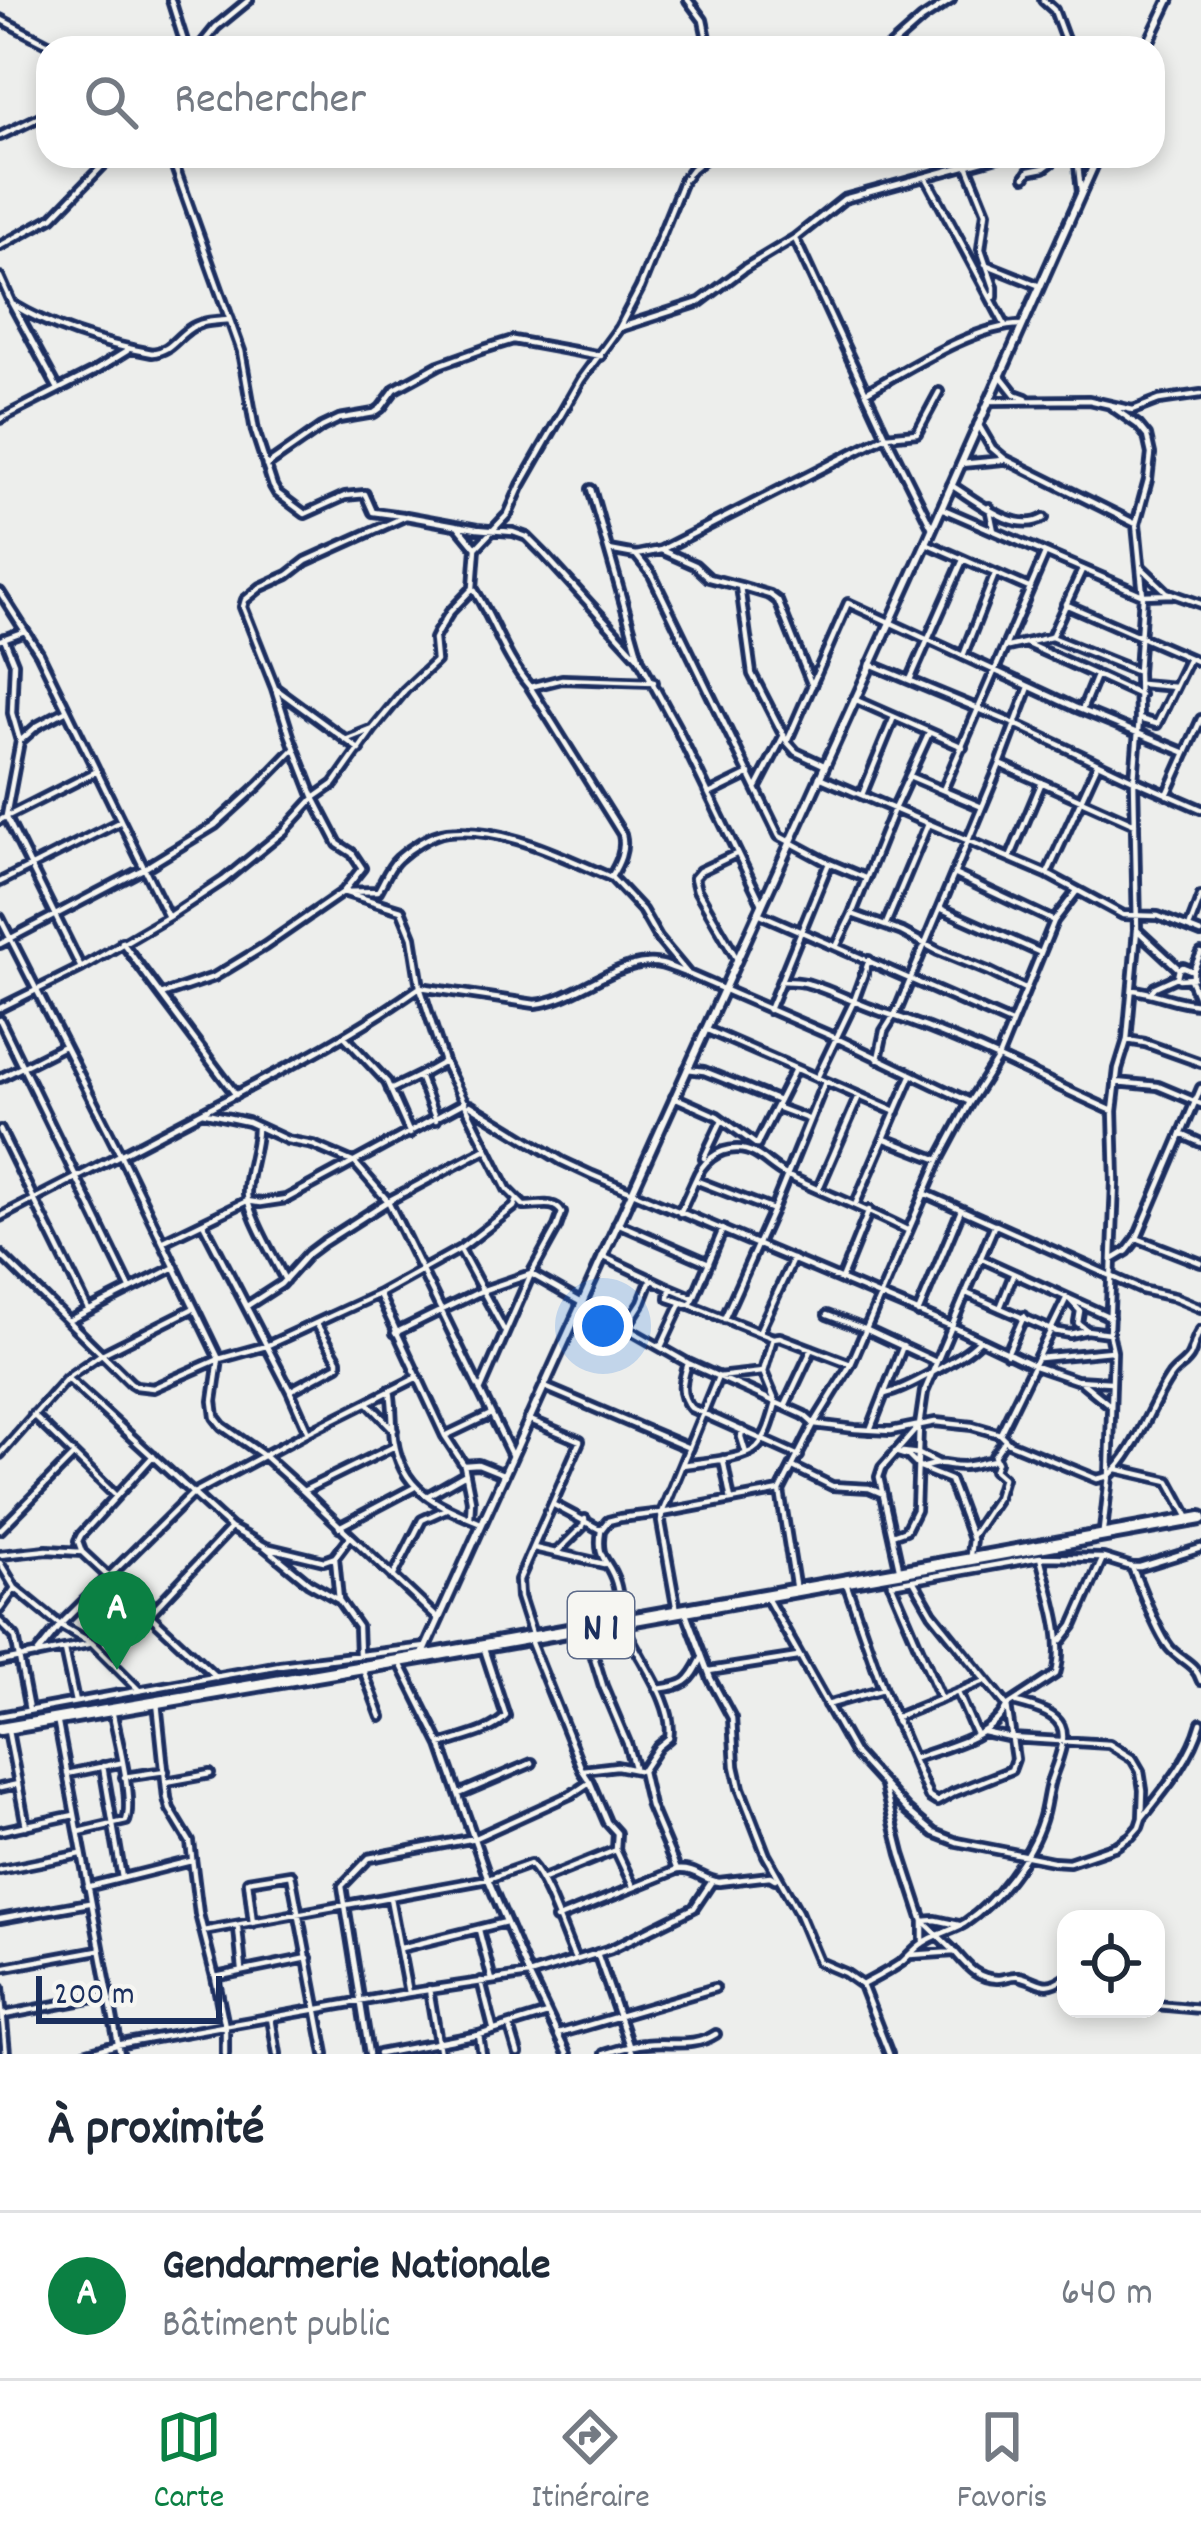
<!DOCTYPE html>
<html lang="fr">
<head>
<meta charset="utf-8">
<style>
	:root { --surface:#fff; --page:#f2f2f3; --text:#1f2937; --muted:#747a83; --line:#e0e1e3; --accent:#0b8043 }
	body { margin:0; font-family:Dekko,sans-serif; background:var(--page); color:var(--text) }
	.controls { position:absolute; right:36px; bottom:36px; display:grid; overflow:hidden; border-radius:24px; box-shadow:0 6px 18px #0003 }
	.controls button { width:108px; height:108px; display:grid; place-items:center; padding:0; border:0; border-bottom:3px solid var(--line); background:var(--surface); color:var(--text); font:60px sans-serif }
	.scale { position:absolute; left:36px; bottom:30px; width:186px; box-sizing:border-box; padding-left:12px; border:6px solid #1b2f5e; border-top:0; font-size:33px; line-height:42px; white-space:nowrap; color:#1b2f5e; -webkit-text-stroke:9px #f6f6f2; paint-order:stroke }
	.you { position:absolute; left:603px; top:1326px; width:42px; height:42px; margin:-30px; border:9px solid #fff; border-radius:50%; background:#1a73e8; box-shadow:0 0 0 18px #1a73e833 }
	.badge { display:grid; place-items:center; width:78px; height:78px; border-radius:50%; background:var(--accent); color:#fff; font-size:39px; font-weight:700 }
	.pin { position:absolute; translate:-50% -99px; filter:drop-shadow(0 3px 6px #0008) }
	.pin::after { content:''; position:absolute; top:63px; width:42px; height:36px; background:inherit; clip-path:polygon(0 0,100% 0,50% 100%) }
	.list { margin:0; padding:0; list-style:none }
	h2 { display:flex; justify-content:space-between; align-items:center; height:156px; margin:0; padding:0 48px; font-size:51px }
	h2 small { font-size:39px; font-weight:400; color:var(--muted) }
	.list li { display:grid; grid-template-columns:78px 1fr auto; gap:36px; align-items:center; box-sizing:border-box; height:168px; padding:0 48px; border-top:3px solid var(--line) }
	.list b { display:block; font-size:45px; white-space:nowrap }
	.list p { margin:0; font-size:39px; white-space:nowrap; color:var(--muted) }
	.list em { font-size:39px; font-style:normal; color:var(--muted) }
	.icon { flex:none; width:66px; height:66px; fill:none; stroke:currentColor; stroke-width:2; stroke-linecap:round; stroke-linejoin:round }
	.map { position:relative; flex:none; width:1201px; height:2054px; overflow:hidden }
	.search { position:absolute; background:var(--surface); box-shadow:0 6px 18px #0003; left:36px; right:36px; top:36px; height:132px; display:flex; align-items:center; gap:30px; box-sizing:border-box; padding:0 42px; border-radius:36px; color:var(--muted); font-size:45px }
	.sheet { height:324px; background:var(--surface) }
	nav { display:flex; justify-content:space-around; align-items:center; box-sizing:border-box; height:168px; border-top:3px solid var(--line); background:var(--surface); font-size:33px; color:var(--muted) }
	nav a { display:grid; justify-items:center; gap:6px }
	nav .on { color:var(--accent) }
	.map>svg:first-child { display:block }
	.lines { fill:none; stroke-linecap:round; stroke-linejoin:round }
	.minor-casing { stroke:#1b2f5e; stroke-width:14 }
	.tertiary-casing { stroke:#1b2f5e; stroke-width:15 }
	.trunk-casing { stroke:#1b2f5e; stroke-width:20 }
	.minor { stroke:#f6f6f2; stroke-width:4.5 }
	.tertiary { stroke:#f6f6f2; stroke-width:6 }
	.trunk { stroke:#f6f6f2; stroke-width:10 }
	.labels { text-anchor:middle; stroke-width:12; stroke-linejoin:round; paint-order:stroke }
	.shield { fill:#f6f6f2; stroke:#5d6b8a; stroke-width:3 }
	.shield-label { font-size:39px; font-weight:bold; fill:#1b2f5e }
</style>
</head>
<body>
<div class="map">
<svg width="1201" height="2054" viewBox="0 0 1201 2054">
	<rect width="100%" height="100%" fill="#edeeec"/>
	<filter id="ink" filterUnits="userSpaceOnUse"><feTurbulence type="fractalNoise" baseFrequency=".00833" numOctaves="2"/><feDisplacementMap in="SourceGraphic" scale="24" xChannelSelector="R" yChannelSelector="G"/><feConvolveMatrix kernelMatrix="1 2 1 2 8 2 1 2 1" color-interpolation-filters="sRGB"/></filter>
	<g filter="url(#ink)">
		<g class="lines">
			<!-- minor casing -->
			<g class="minor-casing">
				<path id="minor" d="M 171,0 L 186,48
					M 688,0 L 703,20 L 709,48
					M 1043,0 L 1054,10 L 1068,48
					M 0,19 L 56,48
					M 199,48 L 216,27 L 249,0
					M 889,48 L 922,19 L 951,0
					M 0,136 L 48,113
					M 171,156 L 241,351 L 255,431 L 273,486 L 277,493 L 305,514 L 345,496 L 365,494 L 373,512 L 403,516
					M 1077,156 L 1081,192
					M 967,165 L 986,212 L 981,249 L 994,287 L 994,297
					M 926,177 L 1005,325
					M 1025,177 L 1029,171 L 1044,168 L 1060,156
					M 796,241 L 886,436 L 932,528
					M 0,246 L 53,217 L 112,156
					M 985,264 L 1040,286
					M 0,277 L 12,304
					M 619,328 L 700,302 L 745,268 L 795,238 L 844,199 L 1001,156
					M 1000,375 L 1015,394 L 1026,398
					M 58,389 L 12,304 C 55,330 102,344 152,353 C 170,351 174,340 188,330 C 200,321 215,321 230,320
					M 866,392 C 908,369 976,324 1023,325
					M 988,401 L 1089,400 L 1133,410 L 1159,400 L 1201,394
					M 0,419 L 93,372 L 127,351
					M 978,424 L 992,448 L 1005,459 L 1136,524
					M 961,464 L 1003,460
					M 266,466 L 322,427 L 339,419 L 374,413 L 381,408 L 395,389 L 439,365 L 484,349 L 513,340 L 601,356
					M 951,485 C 976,500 1015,535 1044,518
					M 591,489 L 639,657
					M 989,507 L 994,531
					M 941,508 L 1143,595 L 1173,594
					M 458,526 L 476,548
					M 926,543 L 1029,588
					M 609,550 L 636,555 L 661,550 L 695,565 L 709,578 L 740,586 L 752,674 L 787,742 L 796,752 L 824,765
					M 661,550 L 886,436 L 917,433 L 939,392
					M 636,555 L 652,575 L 779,836 L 829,863 L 865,878
					M 1141,567 L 1167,592 L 1201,604
					M 740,586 L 770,595 L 778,601 L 812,686
					M 473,588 C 494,620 504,657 530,687 L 622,834 C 626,850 619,864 611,877 L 642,910 L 658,938 L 688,974 L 836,1038 L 968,1101
					M 0,592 L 39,653 L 168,917
					M 1065,604 L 1201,663
					M 1052,635 L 1082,570
					M 4,638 L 14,663 L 12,713 L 20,741
					M 0,640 L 25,631
					M 1025,643 L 1140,695
					M 1008,647 L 1051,637 L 1138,672
					M 963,656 L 995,574
					M 870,664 L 1015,724 L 1134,780 L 1201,809
					M 910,680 L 963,560
					M 1141,684 L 1175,687 L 1189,658
					M 530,687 L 562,679 L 654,682
					M 275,688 L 360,750
					M 854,699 L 963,747
					M 1082,710 L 1096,676
					M 65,711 L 37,726 L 20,741 L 6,816 L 81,968
					M 1139,719 L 1157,724 L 1175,687
					M 345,740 L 373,729
					M 787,742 L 848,603 L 1074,707 L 1186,753
					M 1000,764 L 1135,824
					M 909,776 L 982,807
					M 819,777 L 1047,874 L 1123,915 L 1158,916 L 1201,933
					M 757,787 L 784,735
					M 943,790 L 1045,554
					M 709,794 L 750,774
					M 862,795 L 894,717
					M 1167,795 L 1201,719
					M 0,820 L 97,771
					M 736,854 L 700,871 L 694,878 L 697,890 L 737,959
					M 1010,858 L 1042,782
					M 1047,874 L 1097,765
					M 956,875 L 1054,921
					M 0,882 L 121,821
					M 942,909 L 1041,953
					M 758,913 L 1011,1023
					M 852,914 L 902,932 L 938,951 L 990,972 L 1025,989
					M 0,918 L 121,1156 L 219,1359 L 213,1401 L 215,1417 L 222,1426 L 263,1455 L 303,1491 L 437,1618
					M 886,924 L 928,824
					M 1190,925 L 1201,896
					M 1137,930 L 1179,969 L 1177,977 L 1179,979 L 1193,978 L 1193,971 L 1183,967 L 1179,969
					M 122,942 L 161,995 L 214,977 L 265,946 L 343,892 L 378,891 C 384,881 389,867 398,859 C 410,848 431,834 447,832 C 504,826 560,856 610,877
					M 0,944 L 145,868 L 215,825 L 259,785 L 293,750
					M 836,947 L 852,914 L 894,809 L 929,733
					M 1193,971 L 1201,953
					M 1190,979 L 1201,1004
					M 781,981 C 790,982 800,981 809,984 C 836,992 861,1006 888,1014 C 966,1039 1038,1078 1113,1111
					M 1133,990 C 1157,992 1177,1004 1201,1004
					M 1151,992 L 1155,987 L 1177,977
					M 161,995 L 236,1095
					M 0,1008 L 81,968 L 168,917 L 224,880 L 284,831 L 314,798 L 334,784 L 373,729 L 405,690 L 436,661 L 434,639 L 437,633 L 450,612 L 473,588 L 476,548 L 508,514 L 521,485 L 581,380 L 619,328 L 640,288 L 683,181 L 692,169 L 708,156
					M 769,1010 L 829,863
					M 0,1020 L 130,1288
					M 705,1029 L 896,1112
					M 345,1037 L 387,1082 L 410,1134
					M 1127,1040 L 1145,1043 L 1201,1063
					M 878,1059 L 884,1031 L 898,1009 L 1000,764 L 1029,687
					M 687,1069 L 704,1071 L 779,1101
					M 419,1076 L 444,1062
					M 0,1078 L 64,1046
					M 817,1078 L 854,1001 L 869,960
					M 1116,1082 L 1158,1086 L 1201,1104
					M 390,1090 L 419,1076 L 436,1120
					M 674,1097 L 717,1116 L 757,1145
					M 470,1105 L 562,1161 L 592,1175 L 951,1326 L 1035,1366 L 1076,1380 L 1111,1382
					M 776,1107 L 808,1119
					M 202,1112 L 248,1122 L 287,1140 L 313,1145 L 355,1163 L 388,1201 L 512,1456
					M 257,1128 C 257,1150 247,1171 247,1193 C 247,1213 275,1260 285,1280
					M 0,1130 L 88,1309
					M 1181,1134 L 1201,1143
					M 885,1139 L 939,1160
					M 757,1144 L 795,1069
					M 704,1158 L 722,1120
					M 695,1180 C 702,1162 717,1149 737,1149 C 758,1149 769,1167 786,1175 C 826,1194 868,1210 907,1230
					M 819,1188 L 859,1096
					M 924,1193 L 1142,1290 L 1174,1297 L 1201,1308
					M 856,1203 L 911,1076
					M 773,1210 L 825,1082
					M 680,1213 L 695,1180 L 773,1210 L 724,1319
					M 0,1217 C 74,1179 147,1141 221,1102 C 289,1067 357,1032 420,987 L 535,1004 C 575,1000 607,966 647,963 C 660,961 674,969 686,973
					M 617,1223 L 709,1263
					M 1139,1239 L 1201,1263
					M 164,1241 L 247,1201 L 260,1203 L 286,1199 L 465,1102
					M 460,1249 L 505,1332
					M 0,1254 L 131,1383 L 136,1386 L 153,1388 L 219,1359 L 266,1346 L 379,1294 L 460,1249 L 514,1207 L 516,1202
					M 602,1256 L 670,1288
					M 980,1258 L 1110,1317
					M 1112,1260 L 1127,1251 L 1137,1238 L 1201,1088
					M 842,1277 L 869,1210
					M 670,1288 L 694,1298 L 690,1305 L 669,1298 Z
					M 966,1293 L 1053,1331 L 1070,1334 L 1087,1330 L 1078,1323 L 1080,1311 L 1069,1299
					M 379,1294 L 445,1436 L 464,1465 L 471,1500 L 470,1518
					M 694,1298 L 723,1229
					M 690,1305 L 773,1338 L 780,1337 L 851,1364
					M 247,1306 L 281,1284 L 308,1254 L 324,1242 L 388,1201 L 486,1149
					M 1000,1308 L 1013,1275
					M 918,1313 L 961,1210
					M 827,1315 L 867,1330 L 936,1362
					M 70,1320 L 175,1267
					M 626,1327 L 642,1302 L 651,1279
					M 760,1330 L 793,1259
					M 1087,1330 L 1109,1333
					M 395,1333 L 481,1291 L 531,1274 L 688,1363 L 804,1415 L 814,1424 L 855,1429 L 891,1431 L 935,1422 L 972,1426 L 1000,1434 L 1009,1443 L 1097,1479 L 1109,1476 L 1113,1351 L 1109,1333 L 1115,1182 L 1113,1111 L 1118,1069 L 1127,1040 L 1137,930 L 1134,780 L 1139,719 L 1138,672 L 1143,595 L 1136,524 L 1148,480 L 1151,454 L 1147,436 L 1138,425 L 1111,406
					M 661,1347 L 681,1304
					M 1007,1354 L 1024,1316
					M 1039,1358 L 1111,1351
					M 688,1363 C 683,1379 678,1394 691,1408 L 799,1456
					M 67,1378 L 231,1528 L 264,1546 L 309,1583 L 339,1600 L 358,1627 L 359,1654
					M 1083,1383 L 1111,1406
					M 545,1387 L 689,1448
					M 390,1390 C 393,1406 392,1423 394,1439 C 401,1491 438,1505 481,1523
					M 290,1391 L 338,1365 L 338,1360 L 316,1323
					M 480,1391 L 531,1274 L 557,1227 L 562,1213 C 554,1199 537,1207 524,1206 L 507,1189 L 444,1062 L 420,987 L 412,937 L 401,910 L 343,892 L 362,868 L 352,853 L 338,844 L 314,798 L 290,736 L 275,688 L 243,607 L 245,600 L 261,587 L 288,575 L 306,561 L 406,516 L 477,529 L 513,532 L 527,537 L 544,554 L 639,658 L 677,728 L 762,904
					M 885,1394 C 905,1390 963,1357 978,1342
					M 369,1404 L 394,1430
					M 786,1404 L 812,1349
					M 33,1415 L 115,1495
					M 528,1419 L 580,1441 L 519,1580 L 520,1597 L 532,1634
					M 742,1430 L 741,1437 L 746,1453
					M 870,1430 L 903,1346
					M 308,1432 L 418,1377
					M 1000,1434 L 1066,1299
					M 445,1436 L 489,1415
					M 895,1452 L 908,1456 L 920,1468 L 950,1480 L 972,1539 L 970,1555
					M 903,1452 L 919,1454 L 937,1463
					M 0,1454 L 67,1378 L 100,1355 L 194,1308
					M 723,1459 L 731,1500
					M 464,1465 L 478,1464 L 503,1474
					M 682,1465 C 701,1462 744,1460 757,1447 C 768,1435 772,1417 776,1403 L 763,1372 L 773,1338
					M 793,1467 L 832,1486 L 869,1488 L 883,1494
					M 921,1468 C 946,1460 944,1466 963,1466 C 974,1465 986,1461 996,1460
					M 1117,1469 L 1169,1481 L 1189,1518
					M 303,1491 L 395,1446
					M 427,1496 L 464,1475
					M 554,1505 L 601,1530 L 608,1521 L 620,1518 L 662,1513 L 780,1491
					M 339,1527 L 413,1488
					M 0,1530 L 74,1455
					M 601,1530 C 596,1562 609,1558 616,1583 C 620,1596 619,1609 623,1622 C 635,1655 676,1702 669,1738 L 658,1747 L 642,1771 L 650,1806 L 677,1870
					M 1103,1531 L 1109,1476 C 1137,1451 1148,1409 1170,1377 C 1175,1369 1186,1364 1190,1356 C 1195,1346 1194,1339 1201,1330
					M 892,1535 L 906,1530 L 916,1510 L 919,1426 L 924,1392 L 995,1224
					M 971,1537 L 997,1498 L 1003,1478 L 994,1470 L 997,1462 L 994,1456 L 1005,1440
					M 266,1547 L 324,1561 L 335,1557 L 350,1537
					M 534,1548 L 604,1564
					M 558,1551 L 583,1526 L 585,1519
					M 82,1552 L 78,1541 L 81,1535 L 153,1456
					M 0,1555 L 47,1550 L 82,1552 L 216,1677
					M 335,1558 L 339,1600
					M 0,1563 L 15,1588 L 0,1609
					M 1132,1567 C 1142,1590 1155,1628 1169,1647 C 1179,1660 1195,1662 1201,1681
					M 900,1572 L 879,1477 L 882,1468 L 919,1426
					M 393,1577 L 422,1520 L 446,1509
					M 913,1580 L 932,1613 L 1007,1706 C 992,1738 944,1747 913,1759
					M 846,1583 L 883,1689 L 929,1797 L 937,1802 L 953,1793 L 1011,1770 L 1015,1759 L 1007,1706 L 1056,1674 C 1066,1637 1049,1595 1040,1557
					M 891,1583 L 941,1699
					M 891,1584 L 1040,1557 L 1103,1558 L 1132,1567 L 1140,1567 L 1201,1548
					M 15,1588 L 60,1625 L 92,1643 L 139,1690
					M 796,1591 L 780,1491 L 814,1424 L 851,1364 L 939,1160 L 970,1102 L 998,1058 L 1054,921 L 1077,891
					M 766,1596 L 854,1752 L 907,1810 L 934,1833 L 957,1842 L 1053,1861 L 1069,1862 L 1116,1846 L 1131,1836 L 1139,1827 L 1142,1818 L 1143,1790 L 1140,1771 L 1133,1759 L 1109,1744 L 1011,1738 L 983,1732
					M 685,1610 L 711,1679 L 732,1718 L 735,1766 L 740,1788 L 766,1855 L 798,1912 L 819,1962 L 845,1973 L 862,1985 L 889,2054
					M 677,1611 L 661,1522 L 662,1513 L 718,1377 L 763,1372
					M 150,1614 L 231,1528
					M 0,1622 L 15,1637 L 29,1710
					M 585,1627 L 603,1686 L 627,1743 L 634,1767
					M 530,1640 L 582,1770 L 590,1782 L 607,1822 L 617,1833 L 616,1850 L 541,1880
					M 1062,1640 L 1073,1626 L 1102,1560
					M 64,1650 L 75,1702
					M 36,1655 L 60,1625 L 192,1494 L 308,1432 L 290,1391 L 203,1223
					M 399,1661 L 441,1745 L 488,1879 L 529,1975 L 567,2054
					M 0,1662 L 88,1644
					M 362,1667 L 381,1717
					M 709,1671 L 798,1657
					M 657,1689 C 686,1685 689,1684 702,1658
					M 958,1693 L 976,1734
					M 157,1702 L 167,1798 L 170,1809 L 190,1842 L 199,1914 L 215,1977
					M 827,1705 L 883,1689
					M 0,1716 L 280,1665 L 426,1647
					M 896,1717 L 985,1681
					M 57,1719 L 120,2054
					M 8,1731 L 26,1826
					M 441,1745 C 463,1737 491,1733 506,1716 L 484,1649
					M 103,1766 L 122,1878
					M 583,1770 L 617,1766 L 642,1771
					M 67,1774 L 120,1763
					M 124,1777 L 165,1771
					M 166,1782 L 210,1774
					M 884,1786 L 901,1854 L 923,1921 L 923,1943
					M 0,1788 L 18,1784
					M 459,1794 L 532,1763
					M 1142,1818 C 1165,1789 1191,1759 1201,1723
					M 0,1831 L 74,1815
					M 79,1832 L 126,1821 C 134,1799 117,1736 112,1710
					M 616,1850 L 633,1886
					M 0,1870 L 81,1854
					M 87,1887 L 191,1861
					M 390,1898 L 408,1993
					M 0,1919 L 89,1903
					M 556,1919 L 677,1870 C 695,1868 703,1880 719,1882 L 770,1876 L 775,1879
					M 923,1921 L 953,1950
					M 923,1921 L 936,1920 L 959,1925
					M 253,1923 L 248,1881 L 291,1874 L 325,2054
					M 238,1928 L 242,1970
					M 479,1930 L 492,1980
					M 203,1931 L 488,1879 L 530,1864 C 548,1883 563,1933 575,1959
					M 401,1948 L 506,1922
					M 597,1953 L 632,2054
					M 910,1955 L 955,1952 C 968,1967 976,1978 997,1979 C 1004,1979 1011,1975 1018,1976 C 1040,1980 1043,1993 1066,1977
					M 0,1968 L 98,1950
					M 481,1981 L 493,2028
					M 862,1985 C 875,1978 889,1971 902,1962 C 909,1956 915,1948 923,1943 C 935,1934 952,1931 965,1923 C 996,1902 1031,1856 1042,1820 C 1047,1805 1047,1789 1053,1774 C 1071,1727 1068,1716 1017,1703
					M 0,1988 L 6,2054
					M 429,1989 L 440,2054
					M 1156,2005 L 1201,2009
					M 4,2015 L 105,1996
					M 271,2018 L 277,2054
					M 510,2027 L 518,2054
					M 558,2034 L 715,1988
					M 479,2035 L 482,2054
					M 84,2054 L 116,2045 L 408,1993 L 529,1975 L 611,1949 L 694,1908 L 712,1881
					M 225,2054 L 225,2026 L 215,1977 L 308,1958
					M 369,2054 L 342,1886 L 369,1858 L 475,1838 L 572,1794 L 590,1782
					M 379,2054 L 479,2035 L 547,2014
					M 604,2054 C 617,2050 631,2045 645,2044 C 671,2041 693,2049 716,2034"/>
			</g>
			<!-- tertiary casing -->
			<g class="tertiary-casing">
				<path id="tertiary" d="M 1146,48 L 1169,0
					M 423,1654 L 926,543 L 1098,156"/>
			</g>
			<!-- trunk casing -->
			<g class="trunk-casing">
				<path id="trunk" d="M 0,1729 L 422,1657 L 1201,1518"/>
			</g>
			<!-- minor -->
			<use href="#minor" class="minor"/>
			<!-- tertiary -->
			<use href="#tertiary" class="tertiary"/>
			<!-- trunk -->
			<use href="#trunk" class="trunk"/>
		</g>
	</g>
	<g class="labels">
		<!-- shield labels -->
		<rect class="shield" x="568" y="1592" width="66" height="66" rx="9"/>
		<g class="shield-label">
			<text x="601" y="1639">N 1</text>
		</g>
	</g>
</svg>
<div class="controls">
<button><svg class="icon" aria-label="locate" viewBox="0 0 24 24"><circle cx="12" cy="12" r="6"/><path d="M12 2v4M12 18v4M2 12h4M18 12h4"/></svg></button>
</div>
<div class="scale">200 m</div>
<div class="you"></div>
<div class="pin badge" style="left:117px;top:1670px">A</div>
<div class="search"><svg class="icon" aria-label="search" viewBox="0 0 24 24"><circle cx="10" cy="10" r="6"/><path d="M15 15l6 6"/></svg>Rechercher</div>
</div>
<section class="sheet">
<h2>À proximité<small></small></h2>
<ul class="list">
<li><span class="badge">A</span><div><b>Gendarmerie Nationale</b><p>Bâtiment public</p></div><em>640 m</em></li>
</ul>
</section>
<nav>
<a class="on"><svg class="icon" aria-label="map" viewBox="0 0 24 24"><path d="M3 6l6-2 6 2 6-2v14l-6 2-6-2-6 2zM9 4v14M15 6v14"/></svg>Carte</a>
<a><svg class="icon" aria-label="directions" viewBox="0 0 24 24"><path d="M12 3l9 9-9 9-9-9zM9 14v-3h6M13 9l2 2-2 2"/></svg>Itinéraire</a>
<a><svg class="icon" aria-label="saved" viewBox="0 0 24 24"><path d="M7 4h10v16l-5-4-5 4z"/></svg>Favoris</a>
</nav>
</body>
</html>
